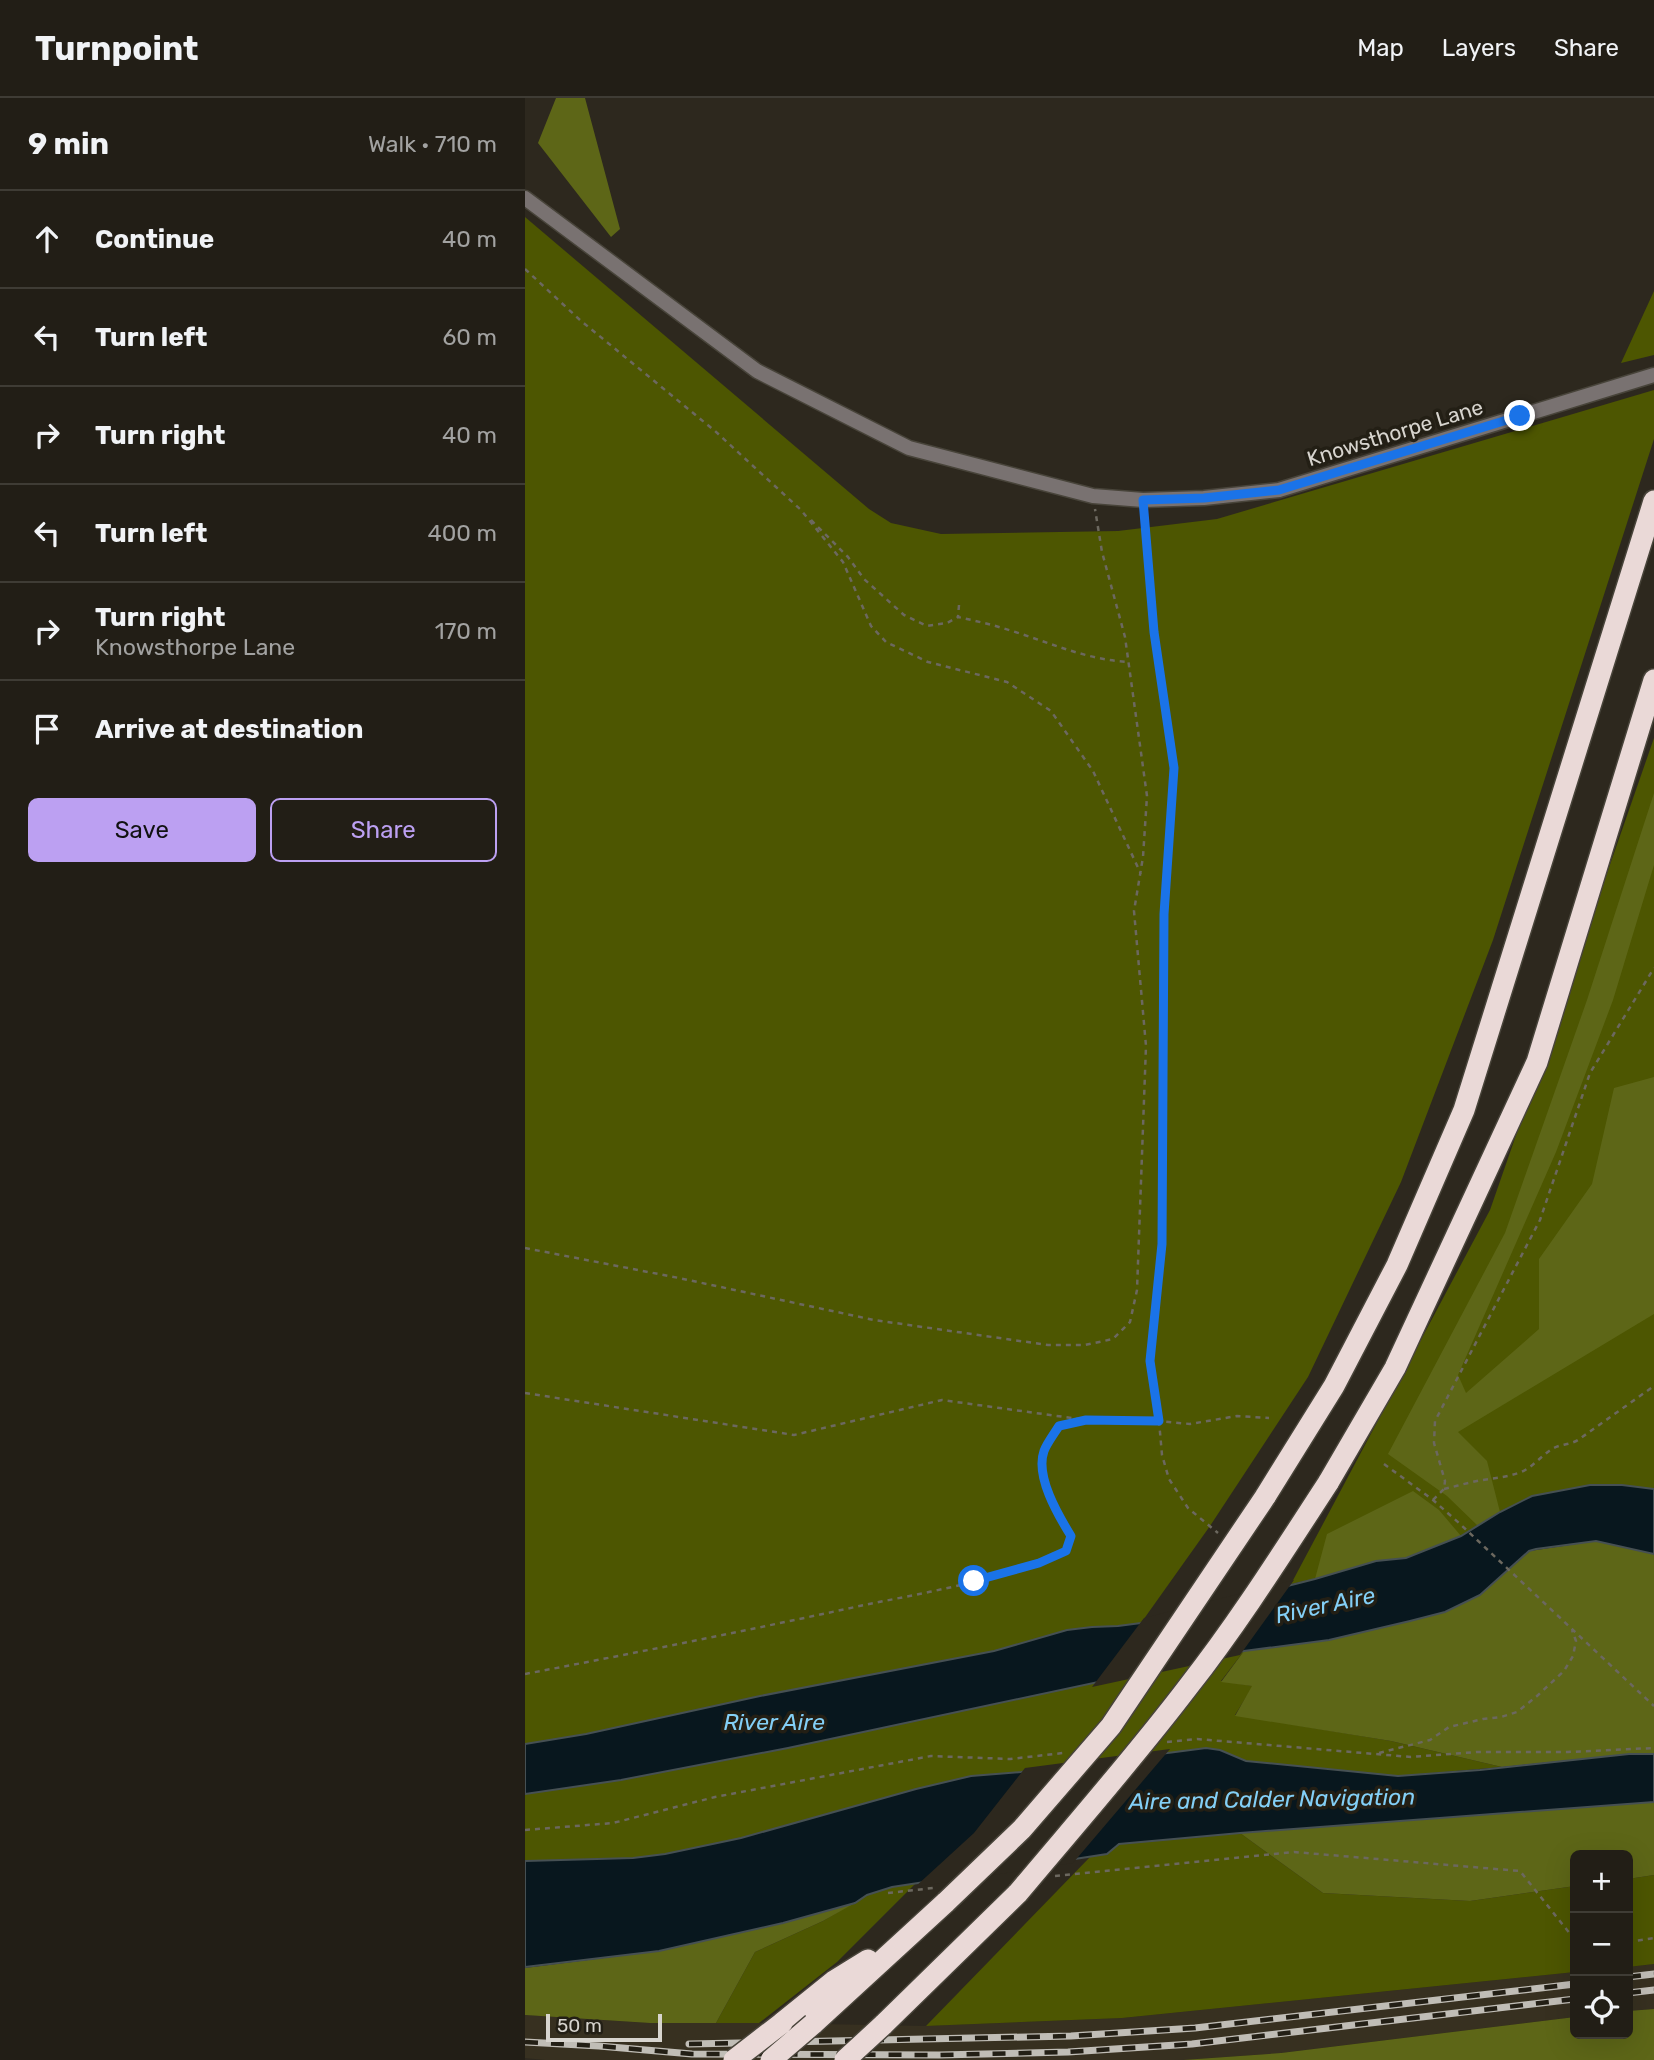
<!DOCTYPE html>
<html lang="en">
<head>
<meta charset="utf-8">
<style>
	:root { --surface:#221e16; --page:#2e2b23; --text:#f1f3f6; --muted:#a2a2a1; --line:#3f3c35; --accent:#bca0f2 }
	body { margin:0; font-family:Rubik,sans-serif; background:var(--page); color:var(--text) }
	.controls { position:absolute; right:21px; bottom:21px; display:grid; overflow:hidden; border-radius:10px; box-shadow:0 7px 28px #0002 }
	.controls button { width:63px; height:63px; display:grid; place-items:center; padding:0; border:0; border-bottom:2px solid var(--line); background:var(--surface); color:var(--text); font:35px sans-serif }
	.scale { position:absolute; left:21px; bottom:18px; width:116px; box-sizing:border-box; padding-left:7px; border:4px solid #d7d4ce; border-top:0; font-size:19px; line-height:24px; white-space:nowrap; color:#d7d4ce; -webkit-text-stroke:5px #231f15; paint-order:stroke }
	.stop { position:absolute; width:21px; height:21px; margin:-16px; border:5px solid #1a73e8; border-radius:50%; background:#fff }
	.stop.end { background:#1a73e8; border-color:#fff; box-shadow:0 2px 7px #0008 }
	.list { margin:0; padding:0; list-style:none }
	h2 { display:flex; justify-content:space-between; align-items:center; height:91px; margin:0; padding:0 28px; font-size:30px }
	h2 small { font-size:23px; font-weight:400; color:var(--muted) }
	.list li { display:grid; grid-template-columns:46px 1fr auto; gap:21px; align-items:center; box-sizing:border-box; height:98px; padding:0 28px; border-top:2px solid var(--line) }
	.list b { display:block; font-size:26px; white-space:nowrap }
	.list p { margin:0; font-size:23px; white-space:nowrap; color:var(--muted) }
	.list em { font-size:23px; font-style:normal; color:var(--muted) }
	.actions { display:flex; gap:14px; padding:21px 28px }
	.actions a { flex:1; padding:16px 0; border:2px solid var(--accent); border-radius:10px; text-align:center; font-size:24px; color:var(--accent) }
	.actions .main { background:var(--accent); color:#111 }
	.icon { flex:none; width:38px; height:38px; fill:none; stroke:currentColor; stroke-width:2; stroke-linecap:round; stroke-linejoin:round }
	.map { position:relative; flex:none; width:1129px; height:1962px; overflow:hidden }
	header { display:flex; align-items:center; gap:42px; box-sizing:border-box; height:98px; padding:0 35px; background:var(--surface); border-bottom:2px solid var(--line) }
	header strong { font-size:33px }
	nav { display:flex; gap:38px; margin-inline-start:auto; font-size:24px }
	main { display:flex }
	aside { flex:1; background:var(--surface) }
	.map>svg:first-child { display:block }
	.built { fill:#373020 }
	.green { fill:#4d5601 }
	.forest { fill:#5d6617 }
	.water { fill:#08171e; stroke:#465053; stroke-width:2 }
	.pier { fill:#2d281e }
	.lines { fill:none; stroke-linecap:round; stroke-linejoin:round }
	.minor-casing { stroke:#48443a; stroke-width:17 }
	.motorway-casing { stroke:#48443a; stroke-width:24 }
	.path { stroke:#6c685f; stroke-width:2.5; stroke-dasharray:5 5; stroke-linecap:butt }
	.minor { stroke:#797271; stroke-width:14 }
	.motorway { stroke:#ead9d7; stroke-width:21 }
	.rail-casing { stroke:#c0bdb6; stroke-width:7 }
	.rail { stroke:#231f15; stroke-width:4.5; stroke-dasharray:13; stroke-linecap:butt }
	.motorway-bridge-casing { stroke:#48443a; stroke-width:24; stroke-linecap:butt }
	.motorway-bridge { stroke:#ead9d7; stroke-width:21 }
	.route { stroke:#1a73e8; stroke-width:9 }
	.labels { text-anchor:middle; stroke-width:7; stroke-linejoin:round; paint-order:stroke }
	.street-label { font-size:21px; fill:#d7d4ce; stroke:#231f15 }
	.water-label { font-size:23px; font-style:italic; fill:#83cff6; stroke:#231f15 }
</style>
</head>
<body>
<header>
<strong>Turnpoint</strong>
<nav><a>Map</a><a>Layers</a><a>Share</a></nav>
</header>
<main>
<aside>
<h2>9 min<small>Walk · 710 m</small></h2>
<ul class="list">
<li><svg class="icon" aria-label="ahead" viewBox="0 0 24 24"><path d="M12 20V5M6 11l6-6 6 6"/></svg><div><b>Continue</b></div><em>40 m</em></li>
<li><svg class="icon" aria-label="left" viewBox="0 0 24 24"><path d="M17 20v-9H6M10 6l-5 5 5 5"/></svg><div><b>Turn left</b></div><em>60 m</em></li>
<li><svg class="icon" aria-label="right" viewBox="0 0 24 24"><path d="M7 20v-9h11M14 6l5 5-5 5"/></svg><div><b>Turn right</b></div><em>40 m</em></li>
<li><svg class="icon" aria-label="left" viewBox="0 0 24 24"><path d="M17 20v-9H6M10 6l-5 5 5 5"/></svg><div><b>Turn left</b></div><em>400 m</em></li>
<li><svg class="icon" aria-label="right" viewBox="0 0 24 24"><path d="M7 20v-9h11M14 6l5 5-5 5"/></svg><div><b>Turn right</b><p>Knowsthorpe Lane</p></div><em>170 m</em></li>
<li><svg class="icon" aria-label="arrive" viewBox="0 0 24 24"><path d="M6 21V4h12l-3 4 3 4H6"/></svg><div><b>Arrive at destination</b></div></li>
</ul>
<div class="actions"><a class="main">Save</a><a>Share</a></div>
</aside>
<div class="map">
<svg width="1129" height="1962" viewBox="0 0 1129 1962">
	<rect width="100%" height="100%" fill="#2d281e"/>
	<!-- built -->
	<path class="built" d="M 1129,1866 L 1129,1911 L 1103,1913 L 1103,1869 Z
		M 1050,1874 L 1050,1919 L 756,1955 L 658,1962 L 20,1962 L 0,1960 L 0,1917 L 125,1925 L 234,1925 L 401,1928 L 597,1920 Z"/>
	<!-- green -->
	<path class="green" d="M 0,119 L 344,411 L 366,425 L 416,436 L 593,433 L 692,421 L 1129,292 L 1129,341 L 968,842 L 876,1084 L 783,1279 L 685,1428 L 616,1525 L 593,1528 L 567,1529 L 542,1532 L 469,1553 L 235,1598 L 61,1636 L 0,1646 Z
		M 1129,193 L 1129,257 L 1096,265 Z
		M 1129,640 L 1129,1407 L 766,1486 L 965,1112 Z
		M 719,1553 L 696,1583 L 728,1588 L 710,1617 L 866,1643 L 977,1669 L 873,1678 L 721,1663 L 695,1652 L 681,1650 L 496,1674 L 446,1678 L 391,1691 L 216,1740 L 140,1756 L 108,1760 L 0,1763 L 0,1696 L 96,1682 L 263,1650 Z
		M 715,1735 L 798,1795 L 945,1803 L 1050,1788 L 1050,1874 L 597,1920 L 401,1928 L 565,1759 L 582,1756 L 593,1746 Z
		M 1129,1777 L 1129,1866 L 1103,1869 L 1103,1781 Z
		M 391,1785 L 312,1864 L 234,1925 L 191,1925 L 230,1854 L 298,1823 L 342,1797 L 367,1789 Z"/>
	<!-- forest -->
	<path class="forest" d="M 31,0 L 60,0 L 95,131 L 86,139 L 13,45 Z
		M 1129,695 L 1129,767 L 1088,902 L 1031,1054 L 933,1277 L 941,1295 L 1014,1231 L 1014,1161 L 1067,1086 L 1089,990 L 1129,979 L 1129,1216 L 933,1334 L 962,1363 L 975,1414 L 953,1428 L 922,1398 L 863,1356 L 980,1135 L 1062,902 Z
		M 888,1393 L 914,1412 L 936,1438 L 881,1460 L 851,1463 L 790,1481 L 802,1436 Z
		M 1071,1443 L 1129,1456 L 1129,1656 L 1104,1656 L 977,1669 L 866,1643 L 710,1618 L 727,1588 L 696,1584 L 719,1553 L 804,1542 L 920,1514 L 955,1497 L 1005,1453 Z
		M 1129,1704 L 1129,1777 L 1103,1781 L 1103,1757 L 1050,1757 L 1050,1788 L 945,1803 L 798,1795 L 715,1735 Z
		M 330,1805 L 298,1823 L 230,1854 L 191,1925 L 125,1925 L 0,1917 L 0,1870 L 134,1853 L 258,1825 Z
		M 1129,1911 L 1129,1962 L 658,1962 L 756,1955 L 1050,1919 L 1050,1936 L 1103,1936 L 1103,1913 Z"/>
	<!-- water -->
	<path class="water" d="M 1065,1387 L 1097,1387 L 1129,1391 L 1129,1456 L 1071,1443 L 1011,1451 L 1004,1453 L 955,1497 L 920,1514 L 885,1523 L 804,1542 L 719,1553 L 263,1650 L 96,1682 L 0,1696 L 0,1646 L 61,1636 L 235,1598 L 469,1553 L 542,1532 L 567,1529 L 593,1528 L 616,1525 L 790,1481 L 851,1463 L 881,1460 L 936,1438 L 975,1414 L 1007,1398 Z
		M 681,1650 L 695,1652 L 721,1663 L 873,1678 L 955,1672 L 1104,1656 L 1129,1656 L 1129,1704 L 715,1735 L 594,1746 L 582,1756 L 367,1789 L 342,1797 L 330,1805 L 258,1825 L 134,1853 L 0,1869 L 0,1763 L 108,1760 L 140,1756 L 216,1740 L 391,1691 L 446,1678 L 496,1674 Z"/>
	<!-- pier -->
	<path class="pier" d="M 769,1482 L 715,1557 L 567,1589 L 619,1520 Z
		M 645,1651 L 548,1765 L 390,1789 L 449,1735 L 500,1670 Z"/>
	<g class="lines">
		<!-- minor casing -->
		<g class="minor-casing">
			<path id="minor" d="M 0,100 L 232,273 L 384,350 L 568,398 L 618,402 L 679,400 L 754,392 L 1129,277"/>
		</g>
		<!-- motorway casing -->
		<g class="motorway-casing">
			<path id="motorway" d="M 803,1385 L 870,1270 L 1012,964 L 1129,582
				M 740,1399 L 809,1288 L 872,1167 L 939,1012 L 1129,403
				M 257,1925 L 309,1883 L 343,1862
				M 288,1926 L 421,1804
				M 358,1927 L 493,1795"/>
		</g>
		<!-- path -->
		<path class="path" d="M 0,171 L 55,222 L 190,333 L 276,412 L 318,464 L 346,528 L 361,544 L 403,564 L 482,584 L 526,613 L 568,673 L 616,776
			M 620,416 L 629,534 L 649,670 L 639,816 L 637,1146 L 625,1263 L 634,1323 L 637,1357 L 644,1381 L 663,1410 L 693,1435
			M 286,422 L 323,459 L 339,481 L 379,517 L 402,528 L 422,525 L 433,519
			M 434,507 L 433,519 C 451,523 469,527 487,533 C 526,545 562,562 604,564
			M 0,1150 L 154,1180 L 349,1222 L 523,1247 L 560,1247 L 588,1241 L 605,1224 L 612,1192 L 621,948 L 609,813 L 618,759 L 622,698 L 600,539 L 577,454 L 570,411
			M 0,1295 L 269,1337 L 417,1302 L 561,1322 L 634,1323 L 665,1326 L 712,1318 L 744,1320
			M 859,1366 L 908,1402 L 934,1425 L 1129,1608
			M 919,1391 C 932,1388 945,1384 958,1382 C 971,1380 983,1379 996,1374 C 1008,1369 1016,1358 1027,1351 C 1035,1346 1045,1347 1053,1342 L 1129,1288
			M 908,1402 L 919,1391 L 920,1383 L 909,1345 L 910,1323 L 1015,1122 L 1065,975 L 1129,870
			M 0,1576 C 110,1555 220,1533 330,1509 C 401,1494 475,1483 541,1453 L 546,1438 C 533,1417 510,1378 519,1353 C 522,1345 529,1336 534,1328 L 559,1323
			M 642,1644 L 672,1641 L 886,1659 L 952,1654 L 1043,1654 L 1129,1650
			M 854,1655 L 905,1642 L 924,1629 L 958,1621 L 976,1619 L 992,1614 L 1012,1598 L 1039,1573 L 1048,1558 L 1051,1543 L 1047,1532
			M 0,1732 L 88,1725 L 190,1699 L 406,1658 L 485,1661 L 538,1655
			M 530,1778 L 769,1754 L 995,1773 L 1050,1842
			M 363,1795 L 408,1790
			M 1103,1844 L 1129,1840"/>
		<!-- minor -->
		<use href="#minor" class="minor"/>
		<!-- motorway -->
		<use href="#motorway" class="motorway"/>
		<!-- rail casing -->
		<g class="rail-casing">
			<path id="rail" d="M 1103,1879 L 1129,1876
				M 1103,1895 L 1129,1892
				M 0,1944 L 74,1948 L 167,1956 L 414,1957 L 543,1954 L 667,1946 L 1050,1901
				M 164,1946 L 546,1938 L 670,1930 L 1050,1886"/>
		</g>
		<!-- rail -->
		<use href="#rail" class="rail"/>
		<!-- motorway-bridge casing -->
		<g class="motorway-bridge-casing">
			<path id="motorway-bridge" d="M 493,1795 C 550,1727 609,1660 663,1589 C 714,1524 758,1454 803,1385
				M 421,1804 L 497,1731 L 586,1628 L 740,1399
				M 209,1962 L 257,1925
				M 246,1962 L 288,1926
				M 320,1962 L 358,1927"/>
		</g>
		<!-- motorway-bridge -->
		<use href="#motorway-bridge" class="motorway-bridge"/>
	</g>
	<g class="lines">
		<!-- route -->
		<path class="route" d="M 449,1483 L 514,1465 L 541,1453 L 546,1438 C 533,1417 510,1378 519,1353 C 522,1345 529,1336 534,1328 L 561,1322 L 634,1323 L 625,1263 L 637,1146 L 639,816 L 649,670 L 629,534 L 618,402 L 679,400 L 754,392 L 995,318"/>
	</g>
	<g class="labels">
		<!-- street labels -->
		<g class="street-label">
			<text transform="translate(870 335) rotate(-17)" y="7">Knowsthorpe Lane</text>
		</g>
		<!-- water labels -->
		<g class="water-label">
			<text transform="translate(800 1507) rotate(-12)" y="8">River Aire</text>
			<text x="249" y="1632">River Aire</text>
			<text transform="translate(747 1701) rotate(-1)" y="8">Aire and Calder Navigation</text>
		</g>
	</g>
</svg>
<div class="controls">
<button>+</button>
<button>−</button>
<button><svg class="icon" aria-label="locate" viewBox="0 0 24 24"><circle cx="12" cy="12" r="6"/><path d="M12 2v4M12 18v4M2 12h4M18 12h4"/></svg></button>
</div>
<div class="scale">50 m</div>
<div class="stop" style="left:449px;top:1483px"></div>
<div class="stop end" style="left:995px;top:318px"></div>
</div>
</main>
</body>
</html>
